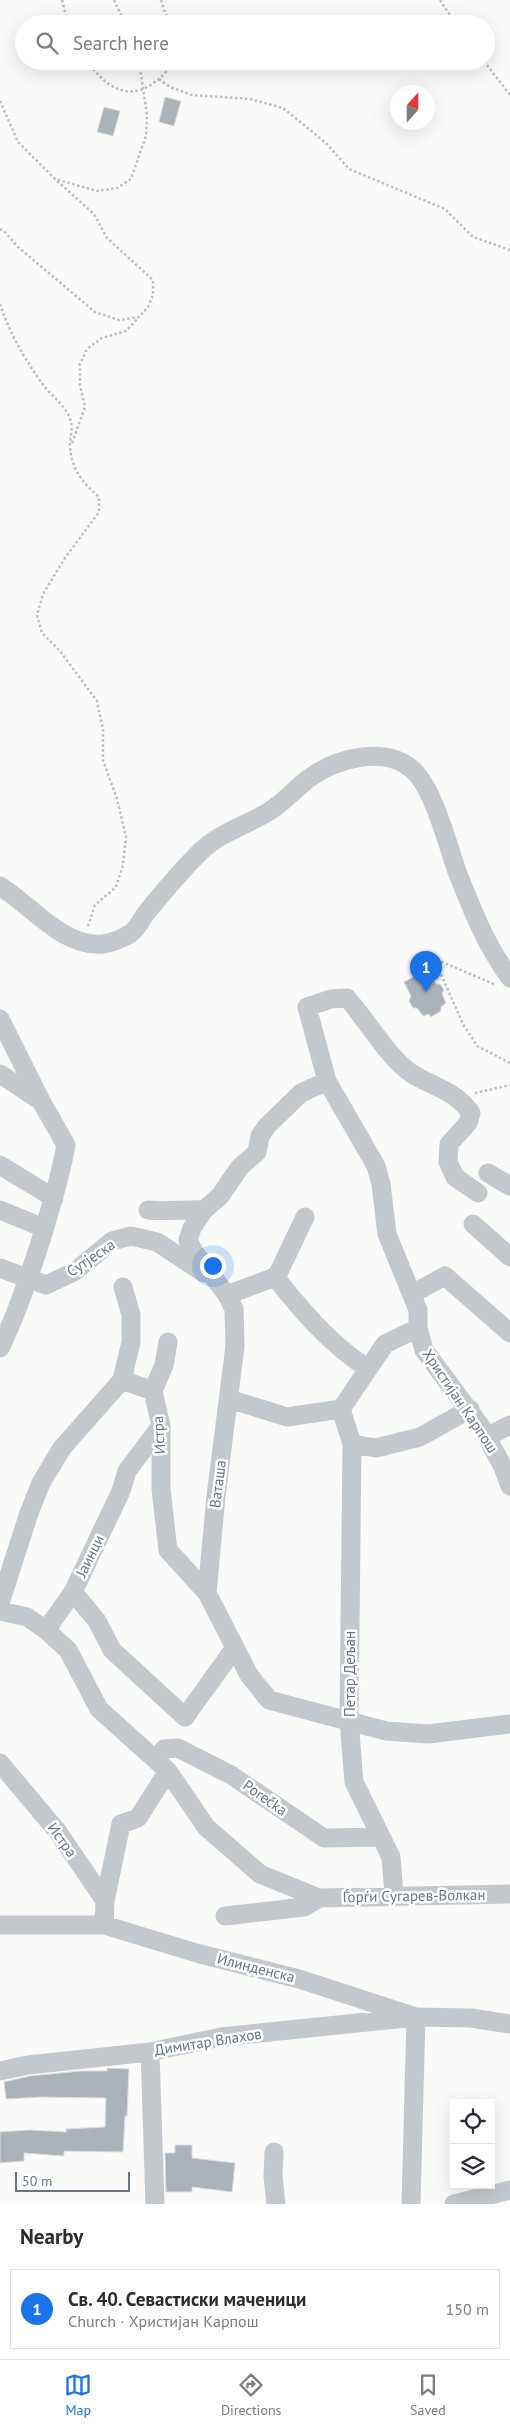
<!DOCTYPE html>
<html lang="en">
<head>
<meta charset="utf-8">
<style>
	:root { --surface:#fff; --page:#f7f7f7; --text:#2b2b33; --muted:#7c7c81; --line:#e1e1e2; --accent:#1a73e8 }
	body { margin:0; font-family:"PT Sans",sans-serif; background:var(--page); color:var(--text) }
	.controls { position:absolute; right:15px; bottom:15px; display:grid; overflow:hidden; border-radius:0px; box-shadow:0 5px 20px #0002 }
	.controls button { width:45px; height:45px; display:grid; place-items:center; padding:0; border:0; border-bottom:1px solid var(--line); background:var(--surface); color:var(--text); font:25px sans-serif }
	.compass { position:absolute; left:390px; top:85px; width:45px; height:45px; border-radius:50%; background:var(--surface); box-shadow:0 5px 20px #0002; rotate:21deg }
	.scale { position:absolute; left:15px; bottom:12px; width:115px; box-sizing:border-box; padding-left:5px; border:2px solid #657683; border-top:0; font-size:14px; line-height:18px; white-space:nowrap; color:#657683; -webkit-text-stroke:4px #fff; paint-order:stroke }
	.you { position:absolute; left:212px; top:1265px; width:18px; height:18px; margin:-12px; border:4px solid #fff; border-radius:50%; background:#1a73e8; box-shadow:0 0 0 8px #1a73e833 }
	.badge { display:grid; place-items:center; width:32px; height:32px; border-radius:50%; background:var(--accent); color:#fff; font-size:16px; font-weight:700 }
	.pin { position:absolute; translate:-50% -41px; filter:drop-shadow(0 1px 2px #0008) }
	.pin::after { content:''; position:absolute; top:26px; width:18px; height:15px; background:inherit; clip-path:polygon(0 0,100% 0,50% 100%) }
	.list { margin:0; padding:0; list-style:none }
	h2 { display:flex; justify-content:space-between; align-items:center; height:65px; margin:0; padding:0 20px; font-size:21px }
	h2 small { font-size:16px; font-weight:400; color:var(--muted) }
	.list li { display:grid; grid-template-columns:32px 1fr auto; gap:15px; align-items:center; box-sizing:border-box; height:80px; margin:0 10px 10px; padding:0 10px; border:1px solid var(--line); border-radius:0px }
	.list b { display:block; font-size:19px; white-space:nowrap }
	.list p { margin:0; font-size:16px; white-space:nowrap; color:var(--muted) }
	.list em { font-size:16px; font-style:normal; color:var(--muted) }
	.icon { flex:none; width:28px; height:28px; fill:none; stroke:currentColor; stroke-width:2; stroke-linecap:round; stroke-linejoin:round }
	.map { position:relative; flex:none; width:510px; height:2204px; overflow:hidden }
	.search { position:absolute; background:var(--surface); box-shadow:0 5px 20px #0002; left:15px; right:15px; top:15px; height:55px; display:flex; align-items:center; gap:12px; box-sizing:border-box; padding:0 18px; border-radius:28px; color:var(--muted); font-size:19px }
	.sheet { height:155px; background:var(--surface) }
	nav { display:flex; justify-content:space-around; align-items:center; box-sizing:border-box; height:70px; border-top:1px solid var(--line); background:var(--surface); font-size:14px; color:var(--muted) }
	nav a { display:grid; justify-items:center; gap:2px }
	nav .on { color:var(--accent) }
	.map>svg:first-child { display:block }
	.building { fill:#aab3b9; stroke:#dcdcda }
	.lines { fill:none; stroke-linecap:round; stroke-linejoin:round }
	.path { stroke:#bbbfc2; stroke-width:2.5; stroke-dasharray:2.5 2.5; stroke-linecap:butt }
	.street { stroke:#c3c8cc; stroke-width:19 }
	.labels { text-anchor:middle; stroke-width:5; stroke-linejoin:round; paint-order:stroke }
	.street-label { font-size:15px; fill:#657683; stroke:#fff }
</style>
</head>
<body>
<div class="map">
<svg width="510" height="2204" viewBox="0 0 510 2204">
	<rect width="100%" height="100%" fill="#fafaf8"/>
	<!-- building -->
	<path class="building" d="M 165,97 L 181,101 L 174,126 L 159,122 Z
		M 104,107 L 120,111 L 113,136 L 97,132 Z
		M 428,969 L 436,984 L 440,984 L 444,990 L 442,994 L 446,1003 L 441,1007 L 441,1011 L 431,1017 L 429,1014 L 423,1016 L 417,1008 L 413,1008 L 409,1001 L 411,996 L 404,982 Z
		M 107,2068 L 129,2069 L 127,2116 L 125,2116 L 123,2152 L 64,2151 L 64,2156 L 24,2153 L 24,2161 L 0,2163 L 0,2132 L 30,2130 L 66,2132 L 66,2129 L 105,2127 L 106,2098 L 41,2097 L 6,2099 L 4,2082 L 30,2076 L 81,2071 L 107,2071 Z
		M 175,2145 L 192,2145 L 192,2158 L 235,2163 L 232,2192 L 192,2187 L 192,2192 L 166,2192 L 165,2153 L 175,2153 Z"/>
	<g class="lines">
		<!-- path -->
		<path class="path" d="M 62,0 L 68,24
			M 114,0 L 125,24
			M 161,0 L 169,24
			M 440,0 L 456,24
			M 87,61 C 105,86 127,103 155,82 C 162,77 170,69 172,61
			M 484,61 L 510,95
			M 159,79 L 170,87 L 192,95 L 250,99 L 283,108 L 326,143 L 349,169 L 445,209 L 473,237 L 510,250
			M 0,101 L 18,142 L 55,179 L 97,191 L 117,188 L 131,179 L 146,136 L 147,115 L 139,61
			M 0,229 L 4,231 L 18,247 L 95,312 L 119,320 L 139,317 L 148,307 L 153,295 L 153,280 L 107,238 L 94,214 L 55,179
			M 0,304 C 9,332 24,358 41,382 C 50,396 67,405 71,422 C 73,429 70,438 70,445 C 71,469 82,482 99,497 L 99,512 L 65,558 L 43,594 L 37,615 L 42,633 L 60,651 L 97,701 L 103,730 L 103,760 L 117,799 L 126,837 L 123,865 L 116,887 L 95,905 L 88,926
			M 72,443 L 85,407 L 80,385 L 80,364 L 87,349 L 102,338 L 126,331 L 138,318
			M 494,984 L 442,962 L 436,963 L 463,1024 L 477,1046 L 510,1063
			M 475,1093 L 510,1085"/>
		<!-- street -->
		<path class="street" d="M 0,886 C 31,905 63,948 103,944 C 112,943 124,938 131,933 C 138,928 142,918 147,912 C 164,891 181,871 200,852 C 219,833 245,826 268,812 C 283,803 294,790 308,779 C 336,758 385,745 413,770 C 434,789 448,847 458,874 C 473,912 486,945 510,978
			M 0,1019 L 41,1101 L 66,1145 C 60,1179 50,1210 40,1243 C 28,1279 17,1314 0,1348
			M 0,1074 L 41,1101
			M 327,1081 L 301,1093 L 267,1126 L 260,1136 L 257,1152 L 240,1167 L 220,1196 L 204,1210 L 192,1228 L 188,1240 L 194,1252 L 227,1295 L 234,1309 L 235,1346 L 216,1496 L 207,1593 L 249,1675 L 269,1700 L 386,1731 L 428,1734 L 510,1724
			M 0,1165 L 54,1198
			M 488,1173 L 510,1186
			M 478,1193 L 455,1177 L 448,1162 L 449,1144 L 468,1123 L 471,1113 C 451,1085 422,1086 400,1064 C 380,1045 366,1019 347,998 L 331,999 L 307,1007 L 327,1081 L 376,1166 L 381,1184 L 387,1234 L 418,1310 L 418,1328 L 424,1350 L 482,1428 L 503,1467 L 510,1486
			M 0,1210 L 44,1228
			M 148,1210 C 167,1212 185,1209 204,1210
			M 473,1224 L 510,1257
			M 0,1268 L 46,1285 L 74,1272 L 112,1241 L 131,1236 L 157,1242 L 204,1273
			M 276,1278 L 305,1217
			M 412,1294 L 445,1276 L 510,1333
			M 227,1295 L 275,1277 C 302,1311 330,1344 367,1368
			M 122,1380 L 153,1391 L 161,1426 L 161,1489 L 168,1550 L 207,1593
			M 153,1391 L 164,1365 L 168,1342
			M 229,1399 L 287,1417 L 341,1409 L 385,1344 L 418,1328
			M 341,1409 L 352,1444 L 376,1448 L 420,1437 L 470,1409
			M 487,1437 L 510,1425
			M 352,1444 L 349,1720 L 354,1782 L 391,1857 L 394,1895
			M 73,1592 L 97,1621 L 112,1650 L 185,1717 L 234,1649
			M 0,1603 L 29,1513 L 41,1483 L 62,1448 L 122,1380 L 131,1342 L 131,1315 L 123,1287
			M 0,1611 L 27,1617 L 46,1630 L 68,1650 L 99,1709 L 168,1771 L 206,1827 L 260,1874 L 319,1898 L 510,1894
			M 46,1630 L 73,1592 L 121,1491 L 127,1471 L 161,1426
			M 156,1760 L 164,1749 L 178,1748 L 231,1775 L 324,1838 L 381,1837
			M 0,1763 L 58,1832 L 105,1901 L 104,1925
			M 105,1901 L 121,1824 L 138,1818 L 168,1771
			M 225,1916 L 304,1907 L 319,1898
			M 0,1925 L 104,1925 L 200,1954 L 299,1979 L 416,2017 L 471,2018 L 510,2024
			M 150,2052 L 155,2204
			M 0,2071 L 28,2065 L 150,2052 L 221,2037 L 416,2017 L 411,2204
			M 274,2152 L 273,2176 L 276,2204
			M 454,2204 L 510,2190"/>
	</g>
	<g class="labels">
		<!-- street labels -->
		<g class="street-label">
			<text transform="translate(91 1258) rotate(-34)" y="5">Сутјеска</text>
			<text transform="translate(460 1401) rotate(56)" y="5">Христијан Карпош</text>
			<text transform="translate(159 1435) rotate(-94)" y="5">Истра</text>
			<text transform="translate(218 1484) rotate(-83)" y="5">Ваташа</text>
			<text transform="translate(90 1556) rotate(-64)" y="5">Јаинци</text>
			<text transform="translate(350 1674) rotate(-90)" y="5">Петар Дељан</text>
			<text transform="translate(265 1798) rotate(35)" y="5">Porečka</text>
			<text transform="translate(62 1840) rotate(54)" y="5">Истра</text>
			<text transform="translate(414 1896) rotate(-1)" y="5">Ѓорѓи Сугарев-Волкан</text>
			<text transform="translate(256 1968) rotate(14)" y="5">Илинденска</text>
			<text transform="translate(208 2042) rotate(-9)" y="5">Димитар Влахов</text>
		</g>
	</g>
</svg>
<div class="controls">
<button><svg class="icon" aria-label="locate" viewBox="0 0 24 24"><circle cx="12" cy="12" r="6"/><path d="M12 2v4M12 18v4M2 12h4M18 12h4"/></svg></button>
<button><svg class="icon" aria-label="layers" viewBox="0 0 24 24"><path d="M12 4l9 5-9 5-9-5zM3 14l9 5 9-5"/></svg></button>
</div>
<svg class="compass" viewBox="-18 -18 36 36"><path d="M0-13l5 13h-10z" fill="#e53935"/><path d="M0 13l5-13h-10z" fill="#7c7c81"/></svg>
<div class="scale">50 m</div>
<div class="you"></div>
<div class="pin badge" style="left:426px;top:992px">1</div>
<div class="search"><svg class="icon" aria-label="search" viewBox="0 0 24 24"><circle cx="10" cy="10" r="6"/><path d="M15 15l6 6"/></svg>Search here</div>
</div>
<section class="sheet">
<h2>Nearby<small></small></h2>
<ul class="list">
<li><span class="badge">1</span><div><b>Св. 40. Севастиски маченици</b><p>Church · Христијан Карпош</p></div><em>150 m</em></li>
</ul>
</section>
<nav>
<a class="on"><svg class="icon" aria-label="map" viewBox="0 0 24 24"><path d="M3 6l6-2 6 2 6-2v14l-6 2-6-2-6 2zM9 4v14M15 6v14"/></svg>Map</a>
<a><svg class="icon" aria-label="directions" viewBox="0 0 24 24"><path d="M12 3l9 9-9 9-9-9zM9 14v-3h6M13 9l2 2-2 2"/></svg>Directions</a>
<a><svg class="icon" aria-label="saved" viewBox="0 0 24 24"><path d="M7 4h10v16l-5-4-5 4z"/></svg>Saved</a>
</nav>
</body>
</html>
